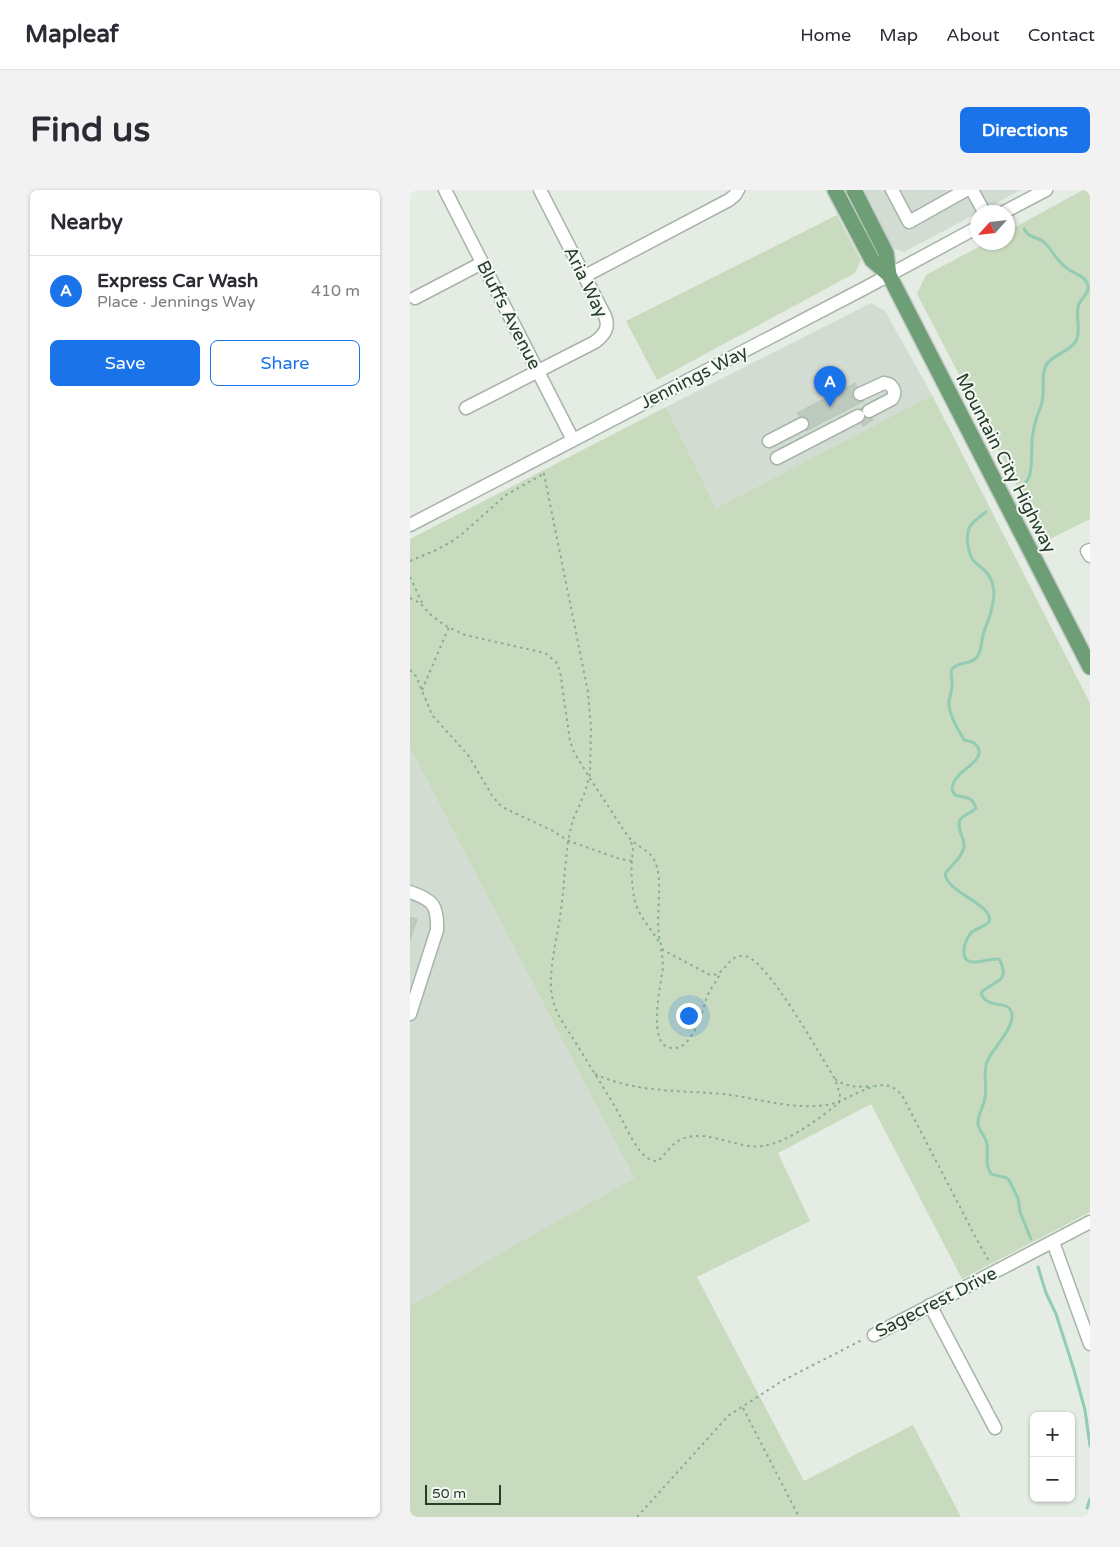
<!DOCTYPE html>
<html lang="en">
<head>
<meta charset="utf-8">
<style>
	:root { --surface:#fff; --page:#f2f2f3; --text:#2b2b33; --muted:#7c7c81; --line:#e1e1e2; --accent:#1a73e8 }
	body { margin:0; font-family:"Varela Round",sans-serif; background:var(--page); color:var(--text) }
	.controls { position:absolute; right:15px; bottom:15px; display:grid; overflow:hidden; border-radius:8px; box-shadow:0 1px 4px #0004 }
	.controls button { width:45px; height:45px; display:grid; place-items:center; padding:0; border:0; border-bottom:1px solid var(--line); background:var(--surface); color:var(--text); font:25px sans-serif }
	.compass { position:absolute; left:560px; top:15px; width:45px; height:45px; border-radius:50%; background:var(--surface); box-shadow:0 1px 4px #0004; rotate:243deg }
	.scale { position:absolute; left:15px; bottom:12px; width:76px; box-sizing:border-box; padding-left:5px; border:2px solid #253d29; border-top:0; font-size:14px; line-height:18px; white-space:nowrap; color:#253d29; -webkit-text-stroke:4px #f5f9f5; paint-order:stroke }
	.you { position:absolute; left:278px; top:825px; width:18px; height:18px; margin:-12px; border:4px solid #fff; border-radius:50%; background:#1a73e8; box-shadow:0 0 0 8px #1a73e833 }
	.badge { display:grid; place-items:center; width:32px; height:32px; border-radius:50%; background:var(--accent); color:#fff; font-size:16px; font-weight:700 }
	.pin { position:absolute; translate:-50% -41px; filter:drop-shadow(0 1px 2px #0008) }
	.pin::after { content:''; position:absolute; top:26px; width:18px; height:15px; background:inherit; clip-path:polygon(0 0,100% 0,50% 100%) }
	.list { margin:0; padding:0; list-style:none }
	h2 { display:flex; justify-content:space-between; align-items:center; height:65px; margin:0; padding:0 20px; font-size:21px }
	h2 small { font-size:16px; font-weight:400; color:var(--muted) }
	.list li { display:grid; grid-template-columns:32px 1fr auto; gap:15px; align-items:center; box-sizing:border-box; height:70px; padding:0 20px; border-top:1px solid var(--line) }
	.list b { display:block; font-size:19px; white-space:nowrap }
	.list p { margin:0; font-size:16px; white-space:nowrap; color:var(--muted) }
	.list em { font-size:16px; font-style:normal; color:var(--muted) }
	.actions { display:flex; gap:10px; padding:15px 20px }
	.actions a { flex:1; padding:11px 0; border:1px solid var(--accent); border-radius:8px; text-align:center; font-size:18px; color:var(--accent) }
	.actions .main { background:var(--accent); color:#fff }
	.map { position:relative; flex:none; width:680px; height:1327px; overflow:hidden; border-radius:8px }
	header { display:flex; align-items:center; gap:30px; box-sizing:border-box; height:70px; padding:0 25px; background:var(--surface); border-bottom:1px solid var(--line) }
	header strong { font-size:24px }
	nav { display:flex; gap:28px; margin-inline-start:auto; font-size:18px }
	.intro { display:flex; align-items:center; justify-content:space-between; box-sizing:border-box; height:120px; padding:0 30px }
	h1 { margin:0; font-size:35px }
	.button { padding:12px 22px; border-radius:8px; background:var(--accent); color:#fff; font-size:18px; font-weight:700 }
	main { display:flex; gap:30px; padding:0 30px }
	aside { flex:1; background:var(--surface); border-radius:8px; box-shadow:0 1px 4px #0004 }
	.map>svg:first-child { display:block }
	.built { fill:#d3dcd2 }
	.green { fill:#c8dbbf }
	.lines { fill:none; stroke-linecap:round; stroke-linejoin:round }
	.stream { stroke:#91ccb3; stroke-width:3 }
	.building { fill:#bdcabe; stroke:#b7c6b7 }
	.minor-tunnel { stroke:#bec9bf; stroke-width:12; stroke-dasharray:12 6; stroke-linecap:butt }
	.minor-casing { stroke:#a7b4a8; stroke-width:15 }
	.major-casing { stroke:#c2c9c3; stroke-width:18 }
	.path { stroke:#87ad8c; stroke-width:2; stroke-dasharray:2.5 4; stroke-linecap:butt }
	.minor { stroke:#fff; stroke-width:12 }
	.major { stroke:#6d9e75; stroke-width:15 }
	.labels { text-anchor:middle; stroke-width:4; stroke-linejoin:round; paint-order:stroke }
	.street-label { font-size:18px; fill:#253d29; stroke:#f5f9f5 }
</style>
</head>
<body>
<header>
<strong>Mapleaf</strong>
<nav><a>Home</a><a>Map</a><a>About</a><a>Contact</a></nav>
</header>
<div class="intro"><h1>Find us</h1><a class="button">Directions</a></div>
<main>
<aside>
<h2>Nearby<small></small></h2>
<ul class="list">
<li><span class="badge">A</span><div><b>Express Car Wash</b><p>Place · Jennings Way</p></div><em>410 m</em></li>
</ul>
<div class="actions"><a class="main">Save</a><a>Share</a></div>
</aside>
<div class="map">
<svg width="680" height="1327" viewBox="0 0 680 1327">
	<rect width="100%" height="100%" fill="#e4ece4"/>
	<!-- built -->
	<path class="built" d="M 451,0 L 611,0 L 494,62 L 482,58 Z
		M 461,113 L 475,121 L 522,205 L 306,318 L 256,217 Z
		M 0,558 L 224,988 L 104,1055 L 0,1116 Z"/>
	<!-- green -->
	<path class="green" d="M 673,0 L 680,0 L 680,329 L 636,351 L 507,104 L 516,85 L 576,53 L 598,52 L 598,41 Z
		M 427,25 L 451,70 L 445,83 L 247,190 L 216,131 Z
		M 522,205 L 680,513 L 680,1022 L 552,1089 L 461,914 L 368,963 L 400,1031 L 287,1087 L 394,1291 L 503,1235 L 551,1327 L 0,1327 L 0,1116 L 104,1055 L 224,988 L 0,558 L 0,349 L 256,217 L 306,318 Z"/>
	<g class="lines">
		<!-- stream -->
		<path class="stream" d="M 606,301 C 611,297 617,293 619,287 C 623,277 621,263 622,253 C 622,245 624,237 626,230 C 627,224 631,218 632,212 C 635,200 631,191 635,178 C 639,165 659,163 666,151 C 671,142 666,128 668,117 C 669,109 680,104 678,95 C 674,85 665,84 658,79 C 647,72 643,61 635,53 C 629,46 620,50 614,39
			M 576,322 C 562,332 555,337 558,356 C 559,361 560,366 563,370 C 567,375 573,378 577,383 C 584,392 585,402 583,412 C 582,424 576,434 573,445 C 571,452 572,460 567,467 C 561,475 550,471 543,478 C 539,481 542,488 542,492 C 543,498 540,505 539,511 C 538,524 548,539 554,550 C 557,551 563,551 565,554 C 579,566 555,578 549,585 C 544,590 543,593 542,600 L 545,605 C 556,608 562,606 566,618 C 562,623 554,624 550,630 C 546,639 555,648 554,657 C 552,668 541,675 535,684 C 538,704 584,714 579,732 C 574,737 567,738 562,742 C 555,748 548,770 562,772 C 571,773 580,768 589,769 C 593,775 595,784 591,789 L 574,800 L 571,803 C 577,821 601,808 602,825 C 603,840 582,859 577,872 C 573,883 577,896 575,907 C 574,916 568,924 568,933 C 568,941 576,946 577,954 C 579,967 574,972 581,984 L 597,988 L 600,992 L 608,1008 L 610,1022 L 621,1049
			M 628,1077 L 636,1103 L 646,1124 L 664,1180 L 675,1220 L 680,1256
			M 677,1318 L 680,1309"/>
	</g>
	<!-- building -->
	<path class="building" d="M 445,193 L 454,211 L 396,241 L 387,223 Z
		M 456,216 L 463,230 L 453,236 L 445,221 Z
		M 0,727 L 7,729 L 0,751 Z"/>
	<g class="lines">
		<!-- minor-tunnel -->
		<path class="minor-tunnel" d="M 392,234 L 450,204"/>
		<!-- minor casing -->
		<g class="minor-casing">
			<path id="minor" d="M 35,0 L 163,250
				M 482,0 L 499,32 L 556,0
				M 562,0 L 574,22
				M 594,22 L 636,0
				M 175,86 L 319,10 L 325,5 L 328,0
				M 5,108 L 72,73
				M 450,204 L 474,193 C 483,194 487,202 482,209 L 459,221
				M 56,218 L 185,152 C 194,145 200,138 195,126 L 130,0
				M 359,251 L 392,234
				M 367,268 L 448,226
				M 0,335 L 455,98 L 568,37
				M 680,360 L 677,361 L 680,366
				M 0,702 C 23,710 28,715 27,740 L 0,824
				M 643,1052 L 680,1154
				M 520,1115 L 585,1238
				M 464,1145 L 680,1032"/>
		</g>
		<!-- major casing -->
		<g class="major-casing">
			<path id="major" d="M 425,0 L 462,70 L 479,85
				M 444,0 L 476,63 L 479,85 L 680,477"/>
		</g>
		<!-- path -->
		<path class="path" d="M 0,371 L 24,361 L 41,352 L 52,344 L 96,305 L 133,284
			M 0,387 L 13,415
			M 0,408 L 10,413 L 21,425 L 34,435 L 55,445 L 135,463 L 146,472 L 150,481 L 160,551 L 164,562 L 179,587 L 217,645 C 224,655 237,659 243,668 C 257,689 241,736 253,760 L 300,785 C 317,786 316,764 335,766 C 357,769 411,867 425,889 L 430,904 L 429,913 C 408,929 379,952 353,956 C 324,960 290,933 264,954 C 258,959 254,966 248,971 C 230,973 217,938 209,924 C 195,899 179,875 164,850 C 157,839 148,827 144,814 C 135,788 148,747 151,720 C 155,693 155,656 163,630 C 165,623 170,616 172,609 C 176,601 177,593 180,584 L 181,538 L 178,502 L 133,279
			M 0,480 L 6,486 L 22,525 L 58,565 L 83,607 L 92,617 L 143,641 L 159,651 L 210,669 L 222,671
			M 12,500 L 39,437
			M 221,652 C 225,662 222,663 222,671 C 221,682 222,697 224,707 C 227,725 240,737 249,752
			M 251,759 C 252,765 253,771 253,778 C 251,794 236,857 262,858 C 269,859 275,855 279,849 C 289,837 292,822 297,807 C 300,799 306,792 310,784
			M 185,884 C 226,903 269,900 313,904 C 347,908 382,920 416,915 C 442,912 475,876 494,909 L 566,1048 L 580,1073
			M 425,889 C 437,898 448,897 463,896
			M 333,1218 L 389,1327
			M 227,1327 L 318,1226 L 372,1191 L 454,1149"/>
		<!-- minor -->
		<use href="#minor" class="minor"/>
		<!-- major -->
		<use href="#major" class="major"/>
	</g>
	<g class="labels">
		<!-- street labels -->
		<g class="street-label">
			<text transform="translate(176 92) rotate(64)" y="6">Aria Way</text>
			<text transform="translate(99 125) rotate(63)" y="6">Bluffs Avenue</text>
			<text transform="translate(284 187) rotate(-27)" y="6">Jennings Way</text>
			<text transform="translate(596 273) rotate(63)" y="6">Mountain City Highway</text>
			<text transform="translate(526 1112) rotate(-27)" y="6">Sagecrest Drive</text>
		</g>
	</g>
</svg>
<div class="controls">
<button>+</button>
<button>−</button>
</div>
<svg class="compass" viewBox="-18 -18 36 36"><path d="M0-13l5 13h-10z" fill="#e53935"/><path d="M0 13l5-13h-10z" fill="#7c7c81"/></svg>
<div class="scale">50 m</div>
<div class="you"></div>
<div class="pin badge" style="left:420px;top:217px">A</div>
</div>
</main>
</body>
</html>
